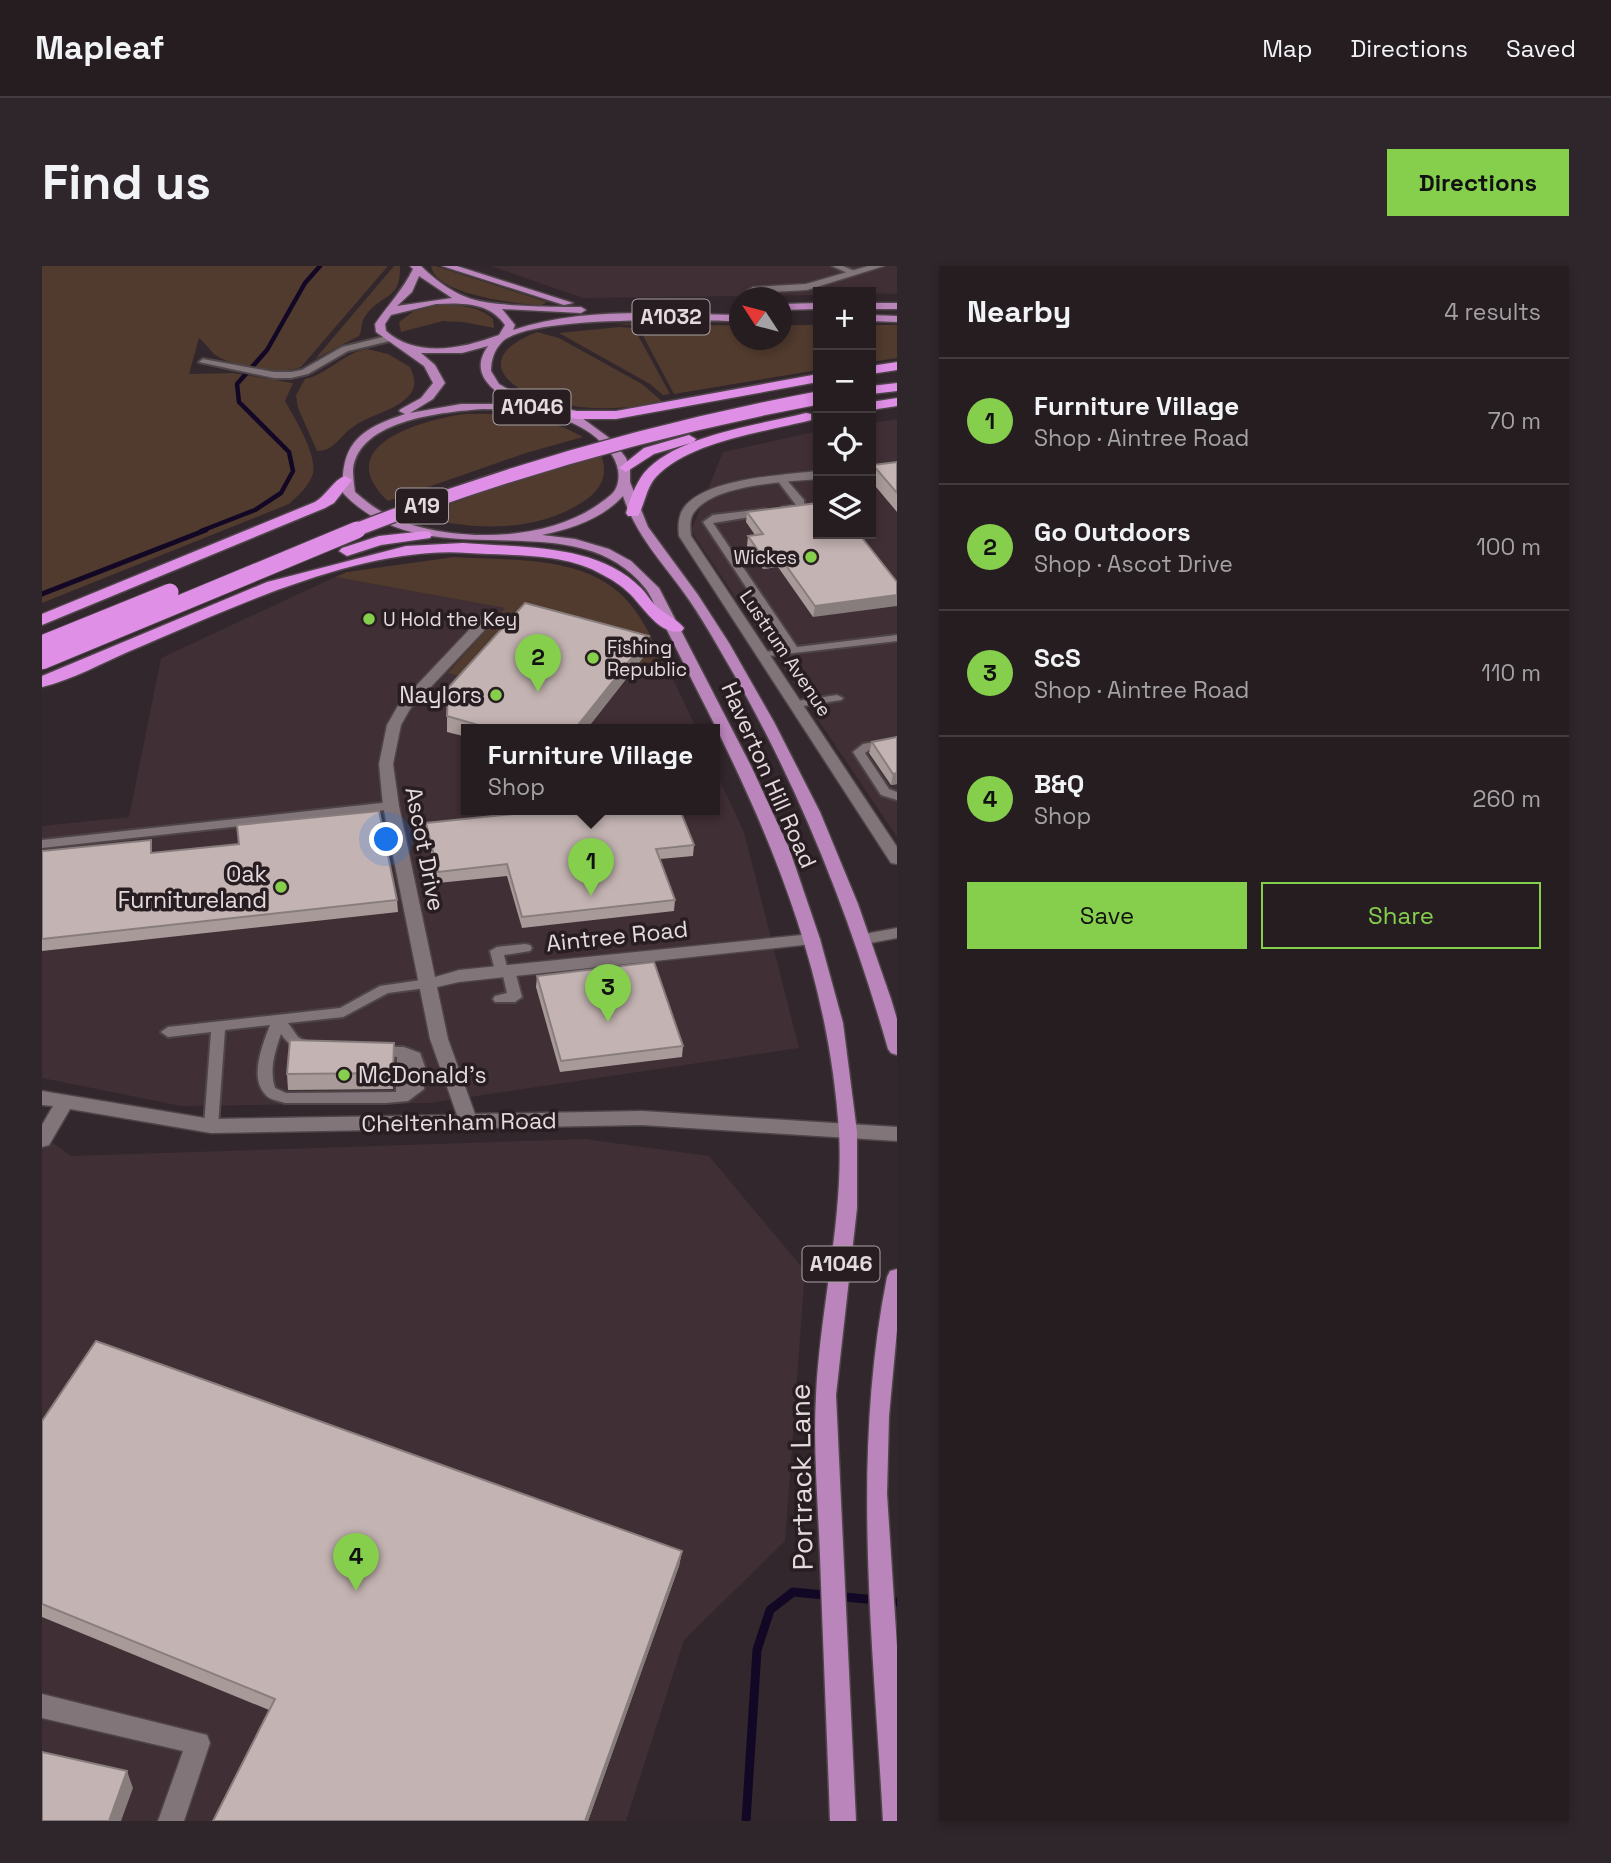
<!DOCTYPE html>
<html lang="en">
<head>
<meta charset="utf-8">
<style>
	:root { --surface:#261d21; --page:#2e262a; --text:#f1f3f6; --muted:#a4a2a5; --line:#423b3f; --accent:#85cf4c }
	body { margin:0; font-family:"Space Grotesk",sans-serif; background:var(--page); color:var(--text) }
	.controls { position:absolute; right:21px; top:21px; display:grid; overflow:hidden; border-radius:0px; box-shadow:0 4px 10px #0003 }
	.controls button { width:63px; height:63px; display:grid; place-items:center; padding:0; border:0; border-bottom:2px solid var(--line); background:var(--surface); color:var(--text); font:35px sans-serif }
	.compass { position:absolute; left:687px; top:21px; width:63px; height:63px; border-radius:50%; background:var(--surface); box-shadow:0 4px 10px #0003; rotate:306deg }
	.you { position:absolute; left:345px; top:574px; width:24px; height:24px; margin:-18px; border:5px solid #fff; border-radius:50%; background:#1a73e8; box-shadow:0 0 0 10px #1a73e833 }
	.badge { display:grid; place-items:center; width:46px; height:46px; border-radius:50%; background:var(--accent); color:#111; font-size:23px; font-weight:700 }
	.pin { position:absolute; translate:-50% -58px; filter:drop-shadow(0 2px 4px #0008) }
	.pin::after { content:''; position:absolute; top:37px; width:24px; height:21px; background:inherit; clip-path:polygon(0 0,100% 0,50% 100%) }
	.popup { position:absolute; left:419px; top:458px; width:259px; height:91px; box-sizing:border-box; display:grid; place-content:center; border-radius:0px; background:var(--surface); filter:drop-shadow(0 2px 5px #0005); font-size:23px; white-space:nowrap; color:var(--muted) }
	.popup b { font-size:26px; color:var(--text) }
	.popup::after { content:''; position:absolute; left:50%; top:100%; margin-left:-14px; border:14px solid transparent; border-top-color:var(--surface) }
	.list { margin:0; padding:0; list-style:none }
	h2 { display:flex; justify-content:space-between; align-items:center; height:91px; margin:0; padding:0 28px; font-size:30px }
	h2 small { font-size:23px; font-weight:400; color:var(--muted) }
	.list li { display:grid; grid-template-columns:46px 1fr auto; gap:21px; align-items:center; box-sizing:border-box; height:126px; padding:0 28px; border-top:2px solid var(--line) }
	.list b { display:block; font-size:26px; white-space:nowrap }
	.list p { margin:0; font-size:23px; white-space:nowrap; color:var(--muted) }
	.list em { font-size:23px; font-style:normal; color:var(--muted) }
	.actions { display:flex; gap:14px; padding:21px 28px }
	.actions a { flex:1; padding:16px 0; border:2px solid var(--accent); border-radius:0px; text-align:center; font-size:24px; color:var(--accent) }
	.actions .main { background:var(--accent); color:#111 }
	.icon { flex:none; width:38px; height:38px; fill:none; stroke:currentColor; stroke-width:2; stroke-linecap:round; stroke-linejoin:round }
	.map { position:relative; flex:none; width:855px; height:1555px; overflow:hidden; border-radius:0px }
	header { display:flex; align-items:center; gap:42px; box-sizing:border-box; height:98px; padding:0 35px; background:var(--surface); border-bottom:2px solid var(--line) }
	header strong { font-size:33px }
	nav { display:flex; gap:38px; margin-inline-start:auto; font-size:24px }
	.intro { display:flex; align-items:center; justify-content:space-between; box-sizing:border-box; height:168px; padding:0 42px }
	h1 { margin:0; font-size:49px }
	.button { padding:18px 32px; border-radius:0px; background:var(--accent); color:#111; font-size:24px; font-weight:700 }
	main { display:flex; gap:42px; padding:0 42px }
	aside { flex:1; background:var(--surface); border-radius:0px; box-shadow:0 4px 10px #0003 }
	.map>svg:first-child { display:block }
	.built { fill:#402f35 }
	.green { fill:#513a2e }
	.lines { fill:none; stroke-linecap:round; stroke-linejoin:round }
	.stream-far2 { stroke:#120825; stroke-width:4.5 }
	.stream-far1 { stroke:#120825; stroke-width:5 }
	.stream { stroke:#120825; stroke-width:9 }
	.lane-casing { stroke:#4e4549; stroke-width:4 }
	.street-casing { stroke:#4e4549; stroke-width:3 }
	.primary-casing { stroke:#4e4549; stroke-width:3 }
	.highway-casing { stroke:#4e4549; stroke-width:3 }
	.lane { fill:#82757a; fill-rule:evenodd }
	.street { fill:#82757a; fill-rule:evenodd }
	.primary { fill:#ba85bb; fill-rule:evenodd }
	.highway { fill:#e08fe7; fill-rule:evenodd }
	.highway-bridge-far1-casing { stroke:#4e4549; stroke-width:16; stroke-linecap:butt }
	.highway-bridge-casing { stroke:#4e4549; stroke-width:19; stroke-linecap:butt }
	.highway-bridge-far1 { stroke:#e08fe7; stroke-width:13 }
	.highway-bridge { stroke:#e08fe7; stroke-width:17 }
	.wall { fill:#a89a99 }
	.shaded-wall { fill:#887d7d }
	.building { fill:#c3b3b2; stroke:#887d7d; stroke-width:2 }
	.poi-dot { fill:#85cf4c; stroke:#281e22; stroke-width:2.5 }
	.labels { text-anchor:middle; stroke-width:7; stroke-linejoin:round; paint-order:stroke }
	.far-poi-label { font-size:19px; fill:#e3dbde; stroke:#281e22; text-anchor:start }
	.far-street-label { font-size:19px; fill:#e3dbde; stroke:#281e22 }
	.shield { fill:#281e22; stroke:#aba2a6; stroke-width:2 }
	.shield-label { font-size:21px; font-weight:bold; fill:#e3dbde }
	.poi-label { font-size:23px; fill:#e3dbde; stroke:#281e22; text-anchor:end }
	.street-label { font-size:23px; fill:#e3dbde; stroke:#281e22 }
	.near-street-label { font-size:28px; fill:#e3dbde; stroke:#281e22 }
</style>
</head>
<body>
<header>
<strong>Mapleaf</strong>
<nav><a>Map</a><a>Directions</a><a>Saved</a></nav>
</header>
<div class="intro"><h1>Find us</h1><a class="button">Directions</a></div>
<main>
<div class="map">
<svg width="855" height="1555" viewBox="0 0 855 1555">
	<rect width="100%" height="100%" fill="#32272c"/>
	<!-- built -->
	<path class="built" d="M 449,0 L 855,0 L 855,28 L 776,26 L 776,29 L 541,32 Z
		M 855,153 L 855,571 L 649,265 L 681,186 L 776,165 L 776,268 L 829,268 L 829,157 Z
		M 293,311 L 464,342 L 618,385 L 655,464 L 425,464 L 425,544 L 673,544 L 673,504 L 702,566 L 757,782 L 388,837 L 139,840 L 0,812 L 0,560 L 87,551 L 119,392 Z
		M 0,869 L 29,890 L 543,873 L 667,890 L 763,1005 L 743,1275 L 642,1374 L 584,1555 L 0,1555 Z"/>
	<!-- green -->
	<path class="green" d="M 0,0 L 346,0 L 259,101 C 240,109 188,101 172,88 C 167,83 162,76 157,72 L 147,108 L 191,107 L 251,117 L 243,135 C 252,151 275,188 271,207 C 268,219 256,230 247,238 L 0,337 Z
		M 352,0 L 358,0 C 359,35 340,27 324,49 C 318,56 321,63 317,70 L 273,93 Z
		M 389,0 L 393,0 L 505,36 L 498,40 C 473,37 393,29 389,0 Z
		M 396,39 C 415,39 436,39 451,53 L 452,62 L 421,56 L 401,55 L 359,66 L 357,56 L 372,45 Z
		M 656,54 L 695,56 L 642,57 L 619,60 L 697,59 L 698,74 L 740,74 L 740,59 L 776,59 L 776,104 L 632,128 L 597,62 L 611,60 L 573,58 Z
		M 829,59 L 855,59 L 855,92 L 829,96 Z
		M 577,61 L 592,62 L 628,128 L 621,129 L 608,118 L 517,67 Z
		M 495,66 L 517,72 L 600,118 L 621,136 C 586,143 549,145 514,137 C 466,126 428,92 495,66 Z
		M 325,83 L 346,88 L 368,101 C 372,110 375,118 369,127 C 356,145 328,148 311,161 C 299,169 291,186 275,185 L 256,142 L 254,129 L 263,113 C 286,108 301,87 325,83 Z
		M 422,148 C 464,147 504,150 541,171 L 484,187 L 346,235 C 287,180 380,154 422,148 Z
		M 559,189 C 567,209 559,224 542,235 C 495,267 429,265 377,250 L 462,218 Z
		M 412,291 C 471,295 547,288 588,338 C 604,357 614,381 624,404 L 586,410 L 429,413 L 406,407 L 463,342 L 293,311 L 305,306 Z"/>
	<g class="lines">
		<!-- stream-far2 -->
		<path class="stream-far2" d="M 159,265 L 213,244 L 239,227 L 251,205 L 247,186 L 197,136 L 195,118 L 225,84 L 263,17 L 278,0"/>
		<!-- stream-far1 -->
		<path class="stream-far1" d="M 0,328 L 164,264"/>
		<!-- stream -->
		<path class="stream" d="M 704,1555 L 715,1384 L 728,1344 L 751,1326 L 855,1336"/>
		<!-- lane casing -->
		<g class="lane-casing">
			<path id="lane" d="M 790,0 L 801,0 L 817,7 L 810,9 Z
				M 345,70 L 348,71 L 348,75 L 306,85 L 266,108 L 249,112 L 232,112 L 157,96 L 161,93 L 232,106 L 249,106 L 260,104 L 300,81 Z
				M 740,211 L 743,212 L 762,234 L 762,243 L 740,245 L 740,241 L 754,239 L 735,214 Z
				M 723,243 L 726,244 L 726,248 L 671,257 L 755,381 L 855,369 L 855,375 L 717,391 L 717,387 L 745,383 L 661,256 L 671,249 Z
				M 795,429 L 801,432 L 799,434 L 755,441 L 749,438 L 755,435 Z
				M 855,472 L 855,478 L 829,483 L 823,487 L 847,523 L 855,526 L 855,534 L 839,529 L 811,486 L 821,478 Z
				M 349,536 L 353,537 L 355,540 L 353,543 L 0,582 L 0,574 Z
				M 483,678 L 488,679 L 490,682 L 488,685 L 462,689 L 465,701 L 471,702 L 473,705 L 480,731 L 473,736 L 453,736 L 451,733 L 453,730 L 465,727 L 461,710 L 454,709 L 448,685 L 455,681 Z
				M 386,713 L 391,715 L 393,718 L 391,721 L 346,727 L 301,751 L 246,757 L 256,771 L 269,779 L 362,781 L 378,787 L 383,801 L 382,823 L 366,835 L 344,837 L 243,837 C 237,835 227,834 223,828 C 207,811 221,778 228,759 L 183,764 L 176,860 L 174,864 L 164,864 L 162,860 L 169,766 L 126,771 L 119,766 L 126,761 L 298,742 L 338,720 ZM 239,768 C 263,804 318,786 355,791 L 354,826 L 244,827 L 233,822 C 227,804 233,785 239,768 Z"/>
		</g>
		<!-- street casing -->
		<g class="street-casing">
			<path id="street" d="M 826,0 L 842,0 L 765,24 L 711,27 L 706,24 L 711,21 L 764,18 Z
				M 776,205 L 776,213 C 744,216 676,218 654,244 C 647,251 648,261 649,270 L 855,581 L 855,598 L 849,597 L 637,270 C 636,259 636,248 644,239 C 669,212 741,209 776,205 Z
				M 448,346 L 453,347 L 453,353 L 368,443 L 359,459 L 351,498 L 357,540 L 393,711 L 417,704 L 770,668 L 778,673 L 770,678 L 417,716 L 395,721 L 406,773 L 433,848 L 600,845 L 855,861 L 855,875 L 600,859 L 169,867 L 28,843 L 7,879 L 0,881 L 0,859 L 11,840 L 0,839 L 0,825 L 169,853 L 415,849 L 388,773 L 341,540 L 337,498 L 345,459 L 357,438 L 443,347 Z
				M 855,662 L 855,672 L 823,678 L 815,673 L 817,669 Z
				M 0,1428 L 165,1469 L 168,1477 L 142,1555 L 116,1555 L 141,1485 L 0,1452 Z"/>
		</g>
		<!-- primary casing -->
		<g class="primary-casing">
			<path id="primary" d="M 368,0 L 379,0 C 391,12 408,25 424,31 C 447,41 512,41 539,41 L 544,44 L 539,47 L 460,43 L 473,59 L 471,64 C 542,40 624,48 698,49 L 698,55 C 653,55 489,48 460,76 C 452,84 449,95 449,105 L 457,118 L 488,136 L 489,139 L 540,152 L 570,174 L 584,192 L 588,202 L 588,216 L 606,261 L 656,329 L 687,377 L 732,456 L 778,546 L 816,638 L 849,733 L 855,753 L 855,789 L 849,787 L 846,783 C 809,653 760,528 693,410 C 676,381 660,351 640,324 C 618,294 593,267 581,230 C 560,253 529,263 500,269 L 533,273 L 567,283 L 589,295 L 617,322 L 709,500 L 747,582 L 778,673 L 801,757 L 815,866 L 815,942 L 794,1129 L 814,1555 L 788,1555 C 785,1467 781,1378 778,1290 C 776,1236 771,1182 774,1129 C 778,1041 802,953 797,865 C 786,703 728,566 655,424 C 643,400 631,376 619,352 C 614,343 610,331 604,323 C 532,231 386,317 301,227 C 298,177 318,163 363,148 L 357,145 L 359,143 L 379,132 L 391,117 L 382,100 L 334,66 L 333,58 C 346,39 361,24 371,3 ZM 377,10 L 410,32 L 355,40 L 370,26 ZM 394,38 C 420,37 447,36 463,59 L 457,69 C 422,82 376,93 344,65 L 343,58 L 349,49 ZM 446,80 C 426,108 451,126 475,138 L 419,138 L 368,147 L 391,133 L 403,117 L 393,99 L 379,87 L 420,87 ZM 441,143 C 488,144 541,147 570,189 C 577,200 579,213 573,224 C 569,230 562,234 557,238 C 506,274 425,276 367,258 C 346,252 329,240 313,226 C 312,219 311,211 311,204 C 316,153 403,146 441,143 Z
				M 400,0 L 415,0 L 531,37 L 522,39 Z
				M 776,37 L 776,43 L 740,44 L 740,38 Z
				M 829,37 L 855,37 L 855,43 L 829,43 Z
				M 829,49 L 855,50 L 855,56 L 829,55 Z
				M 855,1003 L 855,1064 L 847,1150 L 845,1228 L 855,1380 L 855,1555 L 841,1555 C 831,1372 809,1192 845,1011 L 848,1005 Z"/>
		</g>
		<!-- highway casing -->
		<g class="highway-casing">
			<path id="highway" d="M 855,96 L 855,104 L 829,108 L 829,100 Z
				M 776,108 L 776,116 L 574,153 L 535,153 L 501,147 L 499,144 L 506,140 L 535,145 L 574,145 Z
				M 855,117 L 855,125 L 829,128 L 829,120 Z
				M 855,132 L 855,140 L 829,144 L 829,136 Z
				M 764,147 L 769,148 L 769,154 C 723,166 647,175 614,211 C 604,222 603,238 596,250 L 586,250 L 584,247 C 588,233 593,219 602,207 C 634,169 717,159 764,147 Z
				M 647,169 L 654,173 L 652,176 L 612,188 L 584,206 L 577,202 L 602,182 Z
				M 303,210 L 310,214 L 292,237 L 283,242 L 0,359 L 0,348 L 273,236 C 285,229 291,214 303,210 Z
				M 383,265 L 388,266 L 390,269 L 388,272 L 339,279 L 305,290 L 297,285 L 300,282 L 337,270 Z
				M 421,277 C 479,282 555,277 599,322 C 604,327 608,334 613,339 C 622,348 634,352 642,362 L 640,365 C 618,371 600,339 587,327 C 580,320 569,313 561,309 C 523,286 469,290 426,287 C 320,279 185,344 88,385 C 60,397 30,414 0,421 L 0,410 L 225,316 L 364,280 Z"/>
		</g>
		<!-- lane -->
		<use href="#lane" class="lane"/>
		<!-- street -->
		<use href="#street" class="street"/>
		<!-- primary -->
		<use href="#primary" class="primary"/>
		<!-- highway -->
		<use href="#highway" class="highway"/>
		<!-- highway-bridge-far1 casing -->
		<g class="highway-bridge-far1-casing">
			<path id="highway-bridge-far1" d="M 311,265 C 462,206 617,162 776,132"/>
		</g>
		<!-- highway-bridge casing -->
		<g class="highway-bridge-casing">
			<path id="highway-bridge" d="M 0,378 L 128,326
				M 0,395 L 315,264"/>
		</g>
		<!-- highway-bridge-far1 -->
		<use href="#highway-bridge-far1" class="highway-bridge-far1"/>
		<!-- highway-bridge -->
		<use href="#highway-bridge" class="highway-bridge"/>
	</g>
	<!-- wall -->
	<path class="wall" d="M 855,196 L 855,246 L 829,215 L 831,199 Z
		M 705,246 L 817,268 L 771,351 L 736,301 L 721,303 L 705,280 L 706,270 L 713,269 L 704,256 Z
		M 606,385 L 544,464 L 425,464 L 425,471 L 405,466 L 405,450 Z
		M 855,471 L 855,518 L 849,519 L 827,487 L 830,476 Z
		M 384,557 L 652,579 L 651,590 L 618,593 L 633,634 L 632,645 L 480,662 L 465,610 L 396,617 L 385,568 Z
		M 0,585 L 110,587 L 355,634 L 356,646 L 0,685 Z
		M 495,710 L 641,780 L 640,791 L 518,806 L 494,721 Z
		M 352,793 L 351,823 L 246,824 L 245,808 Z
		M 0,1155 L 640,1285 L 637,1300 L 546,1555 L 171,1555 L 227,1444 L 0,1351 Z"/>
	<!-- shaded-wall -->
	<path class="shaded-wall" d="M 738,291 L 736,301 L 721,303 L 722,293 Z
		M 855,329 L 855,340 L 771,351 L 773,340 Z
		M 607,370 L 606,385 L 544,464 L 532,464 Z
		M 855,507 L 855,518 L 849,519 L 851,508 Z
		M 640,1285 L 637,1300 L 546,1555 L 543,1555 Z
		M 85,1505 L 91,1522 L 79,1555 L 67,1555 Z"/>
	<!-- building -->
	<path class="building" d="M 855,196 L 855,227 L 831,199 Z
		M 776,237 L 776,268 L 817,268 L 855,316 L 855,329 L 773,340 L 738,291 L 722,293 L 706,270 L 721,268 L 705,246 Z
		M 483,337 L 607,370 L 532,464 L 453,464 L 405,450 L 406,422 Z
		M 855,471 L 855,507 L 851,508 L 830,476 Z
		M 509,544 L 638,544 L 652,579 L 614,583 L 633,634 L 480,651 L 465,598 L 396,606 L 384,557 Z
		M 337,545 L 355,634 L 0,673 L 0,585 L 109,574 L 109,587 L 197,578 L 195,559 Z
		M 612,696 L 641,780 L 519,795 L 495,710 Z
		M 248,774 L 352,777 L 351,807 L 245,808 Z
		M 54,1075 L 640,1285 L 543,1555 L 171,1555 L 233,1433 L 0,1338 L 0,1155 Z
		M 0,1486 L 85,1505 L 67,1555 L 0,1555 Z"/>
	<!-- markers -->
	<g class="poi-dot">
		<circle cx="769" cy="291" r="7"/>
		<circle cx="327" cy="353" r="7"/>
		<circle cx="551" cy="392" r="7"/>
		<circle cx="454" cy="429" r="7"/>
		<circle cx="239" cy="621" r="7"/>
		<circle cx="302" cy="809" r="7"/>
	</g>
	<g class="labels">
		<!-- far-poi labels -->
		<g class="far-poi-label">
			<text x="755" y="298" text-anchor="end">Wickes</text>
			<text x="341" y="360">U Hold the Key</text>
			<text x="565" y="388">Fishing<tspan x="565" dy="22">Republic</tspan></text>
		</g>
		<!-- far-street labels -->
		<g class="far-street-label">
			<text transform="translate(744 387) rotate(56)" y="7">Lustrum Avenue</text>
		</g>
		<!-- shield labels -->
		<g class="shield">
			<rect x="590.5" y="33.5" width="77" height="35" rx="5"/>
			<rect x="451.5" y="123.5" width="77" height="35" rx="5"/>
			<rect x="354" y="222.5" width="52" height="35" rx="5"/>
			<rect x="760.5" y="980.5" width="77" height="35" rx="5"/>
		</g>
		<g class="shield-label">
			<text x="629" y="58">A1032</text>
			<text x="490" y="148">A1046</text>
			<text x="380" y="247">A19</text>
			<text x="799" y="1005">A1046</text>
		</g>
		<!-- poi labels -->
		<g class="poi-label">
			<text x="440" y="437">Naylors</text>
			<text x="225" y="616">Oak<tspan x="225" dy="26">Furnitureland</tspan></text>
			<text x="316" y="817" text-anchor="start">McDonald's</text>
		</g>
		<!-- street labels -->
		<g class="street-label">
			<text transform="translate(727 509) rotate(66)" y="8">Haverton Hill Road</text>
			<text transform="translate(383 583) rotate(79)" y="8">Ascot Drive</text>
			<text transform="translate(575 670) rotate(-6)" y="8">Aintree Road</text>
			<text transform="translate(417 856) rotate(-1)" y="8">Cheltenham Road</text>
		</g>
		<!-- near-street labels -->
		<g class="near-street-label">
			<text transform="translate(759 1211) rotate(-91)" y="10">Portrack Lane</text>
		</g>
	</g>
</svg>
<div class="controls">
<button>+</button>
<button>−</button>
<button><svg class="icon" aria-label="locate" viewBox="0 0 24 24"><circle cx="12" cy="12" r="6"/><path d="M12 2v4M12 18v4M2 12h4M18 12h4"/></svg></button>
<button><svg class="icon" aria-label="layers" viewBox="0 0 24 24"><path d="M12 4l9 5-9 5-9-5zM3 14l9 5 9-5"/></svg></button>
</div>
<svg class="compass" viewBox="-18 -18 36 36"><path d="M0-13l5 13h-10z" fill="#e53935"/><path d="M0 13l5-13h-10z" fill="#a4a2a5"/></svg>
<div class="you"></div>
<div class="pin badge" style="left:549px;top:630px">1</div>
<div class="popup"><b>Furniture Village</b>Shop</div>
<div class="pin badge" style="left:496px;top:426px">2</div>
<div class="pin badge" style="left:566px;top:756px">3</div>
<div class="pin badge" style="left:314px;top:1325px">4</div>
</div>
<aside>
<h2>Nearby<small>4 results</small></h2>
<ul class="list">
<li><span class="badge">1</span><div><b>Furniture Village</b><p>Shop · Aintree Road</p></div><em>70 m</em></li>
<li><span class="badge">2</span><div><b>Go Outdoors</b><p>Shop · Ascot Drive</p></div><em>100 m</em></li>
<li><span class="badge">3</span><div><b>ScS</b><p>Shop · Aintree Road</p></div><em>110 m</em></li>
<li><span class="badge">4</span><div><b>B&amp;Q</b><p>Shop</p></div><em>260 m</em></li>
</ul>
<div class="actions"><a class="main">Save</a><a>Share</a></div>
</aside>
</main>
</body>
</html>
